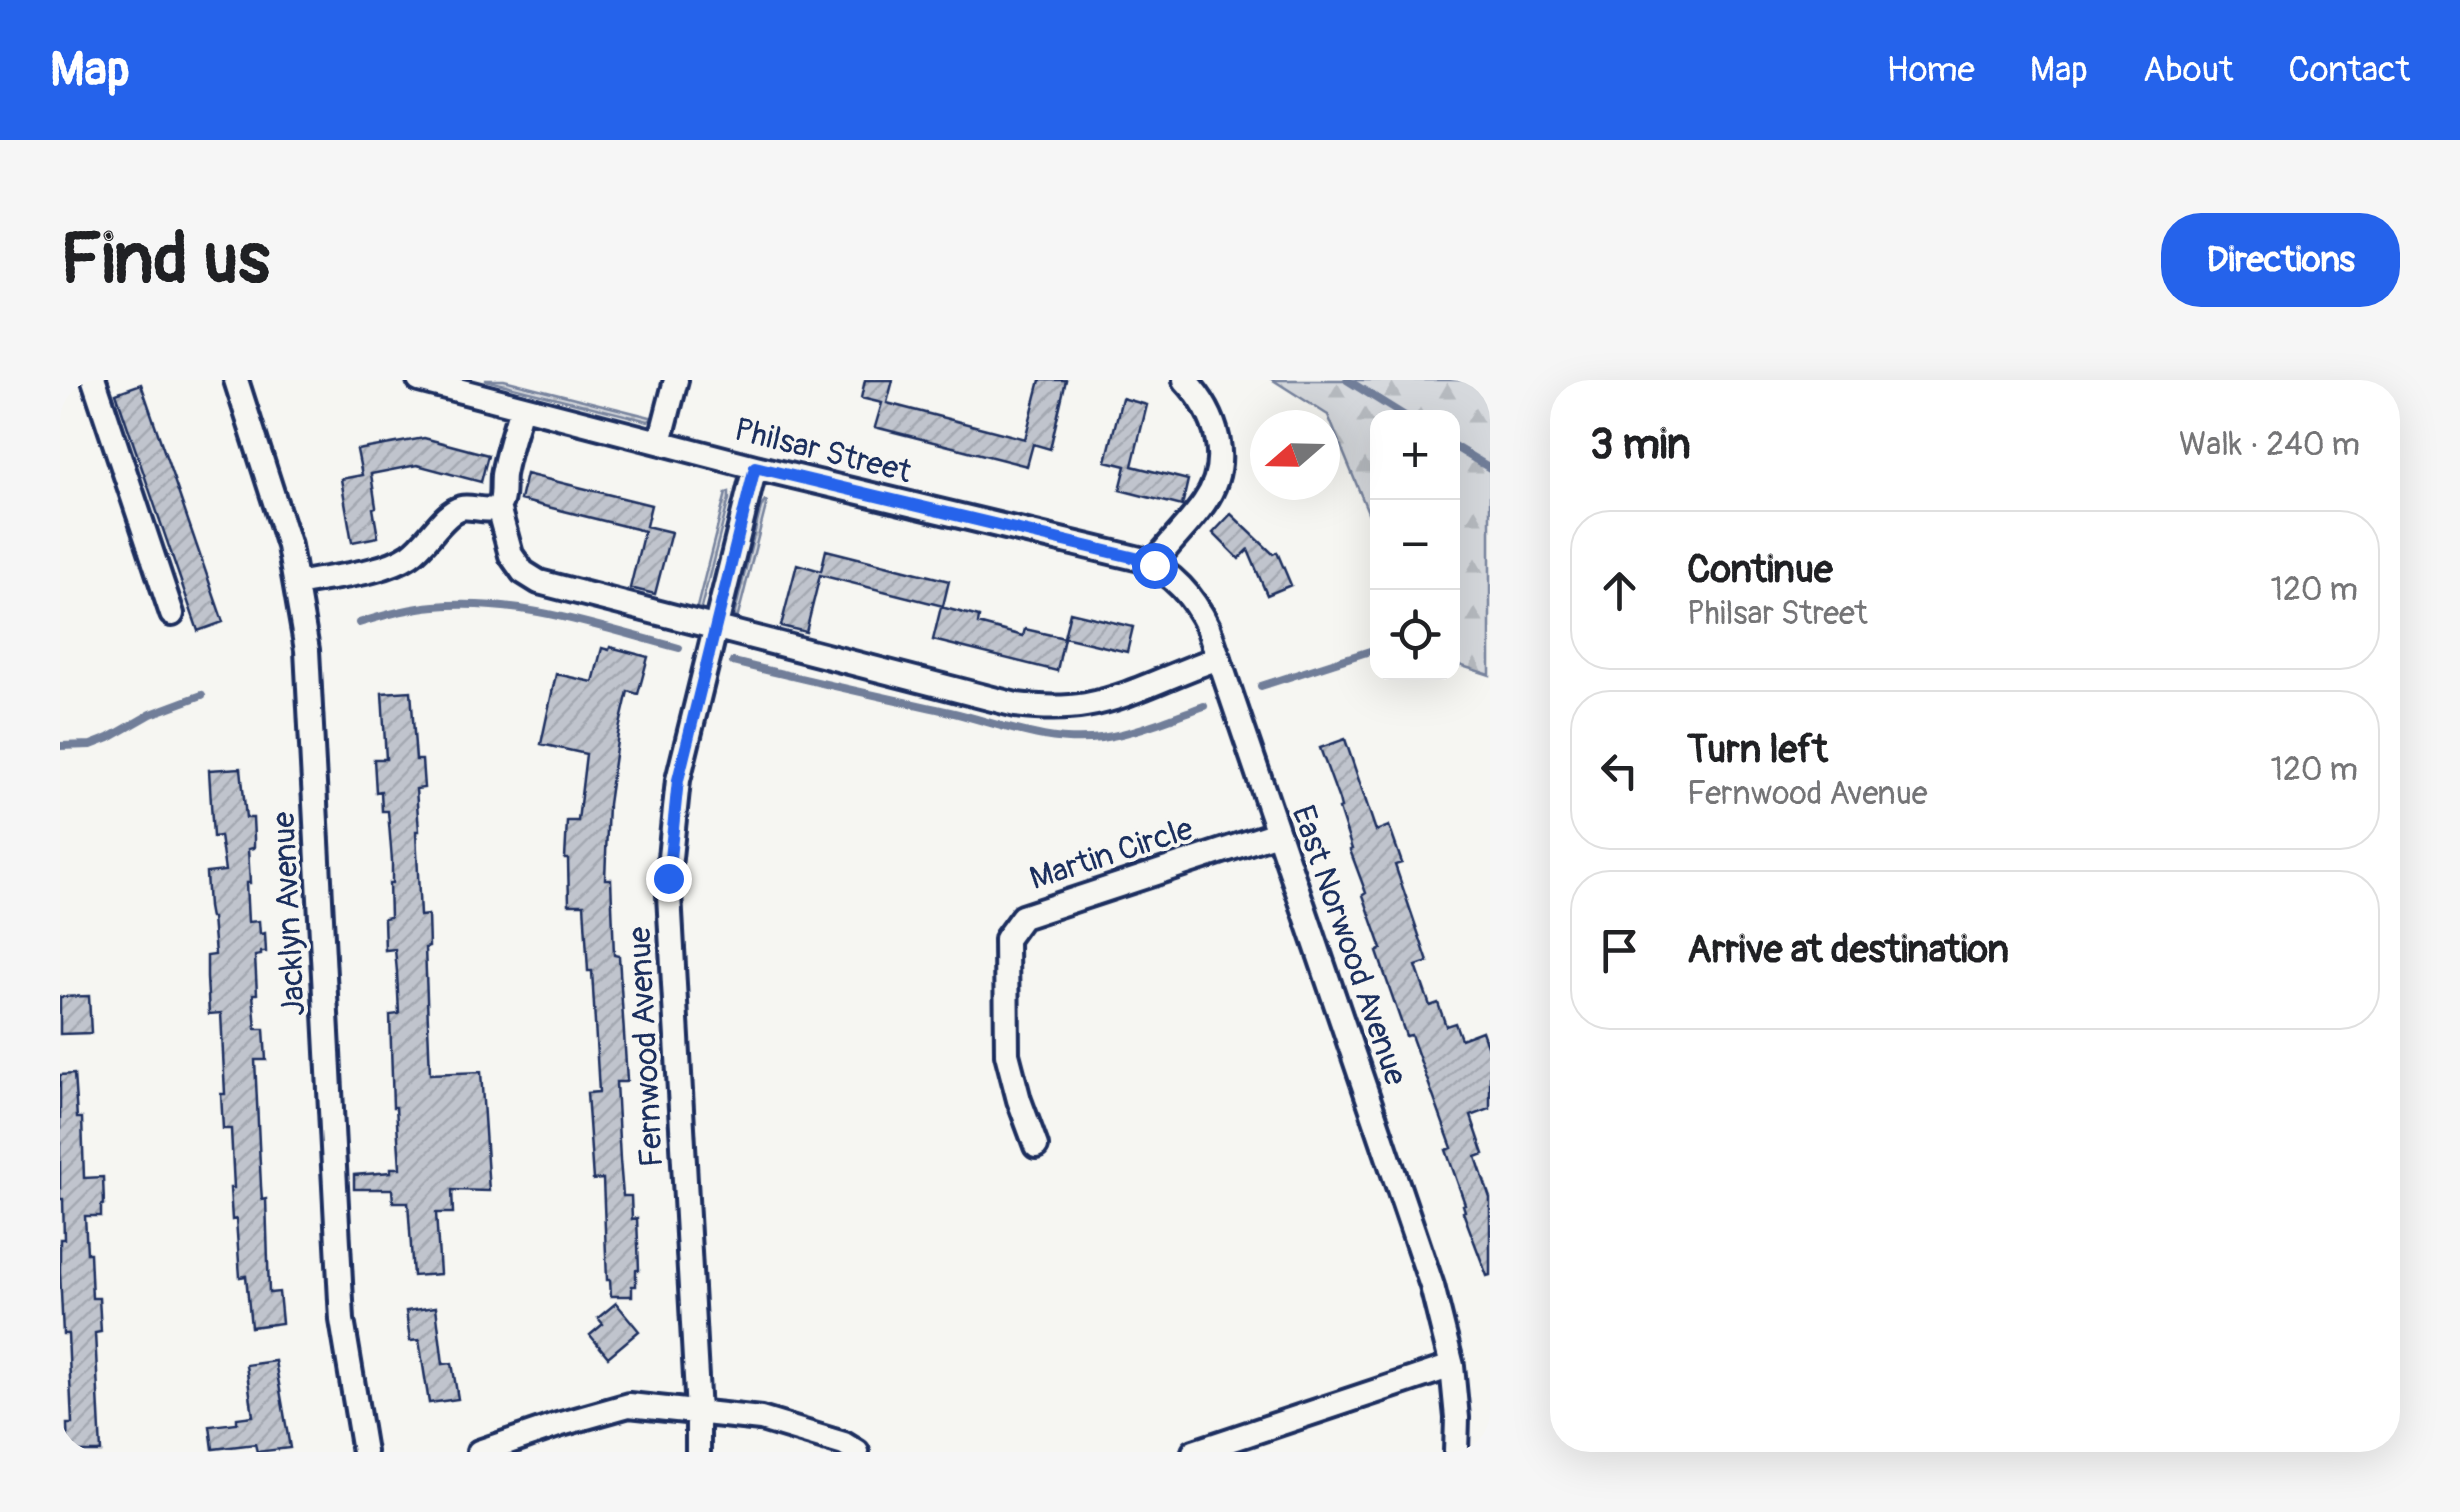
<!DOCTYPE html>
<html lang="en">
<head>
<meta charset="utf-8">
<style>
	:root { --surface:#fff; --page:#f6f6f6; --text:#202124; --muted:#757577; --line:#e0e0e0; --accent:#2563eb }
	body { margin:0; font-family:Pangolin,sans-serif; background:var(--page); color:var(--text) }
	.controls { position:absolute; right:30px; top:30px; display:grid; overflow:hidden; border-radius:20px; box-shadow:0 10px 40px #0002 }
	.controls button { width:90px; height:90px; display:grid; place-items:center; padding:0; border:0; border-bottom:2px solid var(--line); background:var(--surface); color:var(--text); font:50px sans-serif }
	.compass { position:absolute; left:1190px; top:30px; width:90px; height:90px; border-radius:50%; background:var(--surface); box-shadow:0 10px 40px #0002; rotate:250deg }
	.stop { position:absolute; width:30px; height:30px; margin:-22px; border:8px solid #2563eb; border-radius:50%; background:#fff }
	.stop.end { background:#2563eb; border-color:#fff; box-shadow:0 2px 10px #0008 }
	.list { margin:0; padding:0; list-style:none }
	h2 { display:flex; justify-content:space-between; align-items:center; height:130px; margin:0; padding:0 40px; font-size:42px }
	h2 small { font-size:32px; font-weight:400; color:var(--muted) }
	.list li { display:grid; grid-template-columns:65px 1fr auto; gap:30px; align-items:center; box-sizing:border-box; height:160px; margin:0 20px 20px; padding:0 20px; border:2px solid var(--line); border-radius:40px }
	.list b { display:block; font-size:38px; white-space:nowrap }
	.list p { margin:0; font-size:32px; white-space:nowrap; color:var(--muted) }
	.list em { font-size:32px; font-style:normal; color:var(--muted) }
	.icon { flex:none; width:55px; height:55px; fill:none; stroke:currentColor; stroke-width:2; stroke-linecap:round; stroke-linejoin:round }
	.map { position:relative; flex:none; width:1430px; height:1072px; overflow:hidden; border-radius:40px }
	header { display:flex; align-items:center; gap:60px; box-sizing:border-box; height:140px; padding:0 50px; background:var(--accent); color:#fff }
	header strong { font-size:48px }
	nav { display:flex; gap:55px; margin-inline-start:auto; font-size:35px }
	.intro { display:flex; align-items:center; justify-content:space-between; box-sizing:border-box; height:240px; padding:0 60px }
	h1 { margin:0; font-size:70px }
	.button { padding:25px 45px; border-radius:40px; background:var(--accent); color:#fff; font-size:35px; font-weight:700 }
	main { display:flex; gap:60px; padding:0 60px }
	aside { flex:1; background:var(--surface); border-radius:40px; box-shadow:0 10px 40px #0002 }
	.map>svg:first-child { display:block }
	.grass { fill:url(#grass-dots); stroke:#78849e; stroke-width:2.5 }
	.forest { fill:url(#forest-firs); stroke:#78849e; stroke-width:2.5 }
	.lines { fill:none; stroke-linecap:round; stroke-linejoin:round }
	.stream { stroke:#717e99; stroke-width:8 }
	.building { fill:url(#building-hatch); stroke:#1b2f5e; stroke-width:2.5 }
	.minor-casing { stroke:#1b2f5e; stroke-width:30 }
	.minor { stroke:#f6f6f2; stroke-width:22 }
	.route { stroke:#2563eb; stroke-width:12 }
	.labels { text-anchor:middle; stroke-width:8; stroke-linejoin:round; paint-order:stroke }
	.street-label { font-size:32px; fill:#1b2f5e; stroke:#f6f6f2 }
</style>
</head>
<body>
<header>
<strong>Map</strong>
<nav><a>Home</a><a>Map</a><a>About</a><a>Contact</a></nav>
</header>
<div class="intro"><h1>Find us</h1><a class="button">Directions</a></div>
<main>
<div class="map">
<svg width="1430" height="1072" viewBox="0 0 1430 1072">
	<defs>
		<pattern id="grass-dots" width="8" height="8" patternUnits="userSpaceOnUse" patternTransform="scale(2.5)"><rect width="8" height="8" fill="#d6d9dd"/><path d="M2 2h.1M6 6h.1" fill="none" stroke="#b7bbc0" stroke-width="1.8" stroke-linecap="round"/></pattern>
		<pattern id="forest-firs" width="22" height="20" patternUnits="userSpaceOnUse" patternTransform="scale(2.5)"><rect width="22" height="20" fill="#d6d9dd"/><path d="M5 1l3.5 6h-7zM16 11l3.5 6h-7z" fill="#b7bbc0"/></pattern>
		<pattern id="building-hatch" width="6" height="6" patternUnits="userSpaceOnUse" patternTransform="scale(2.5)"><rect width="6" height="6" fill="#c0c4cd"/><path d="M-1 1l2-2M0 6l6-6M5 7l2-2" fill="none" stroke="#a4a9b2"/></pattern>
	</defs>
	<rect width="100%" height="100%" fill="#f6f6f2"/>
	<filter id="ink" filterUnits="userSpaceOnUse"><feTurbulence type="fractalNoise" baseFrequency=".01" numOctaves="2"/><feDisplacementMap in="SourceGraphic" scale="20" xChannelSelector="R" yChannelSelector="G"/><feConvolveMatrix kernelMatrix="1 2 1 2 8 2 1 2 1" color-interpolation-filters="sRGB"/></filter>
	<g filter="url(#ink)">
		<!-- grass -->
		<path class="grass" d="M 425,0 L 444,0 L 594,38 L 588,41 Z
			M 669,112 L 669,119 L 641,228 L 636,231 L 666,113 Z
			M 705,121 L 707,122 L 677,240 L 674,236 L 701,127 Z"/>
		<!-- forest -->
		<path class="forest" d="M 1213,0 L 1430,0 L 1430,295 L 1393,283 L 1392,38 L 1318,38 L 1317,154 L 1268,35 Z"/>
		<g class="lines">
			<!-- stream -->
			<path class="stream" d="M 1287,0 L 1348,38
				M 1392,65 L 1430,88
				M 299,243 C 324,235 349,228 375,226 C 458,218 540,247 619,268
				M 673,282 C 745,300 818,316 890,332 C 941,344 988,365 1041,358 C 1076,353 1111,338 1144,326
				M 1201,306 L 1313,270
				M 0,366 L 31,365 L 49,358 L 91,334 L 142,315"/>
		</g>
		<!-- building -->
		<path class="building" d="M 805,0 L 833,0 L 827,23 L 965,59 L 980,0 L 1006,0 L 990,69 L 973,64 L 967,86 L 815,47 L 822,23 L 801,18 Z
			M 81,4 L 163,242 L 138,251 L 56,13 Z
			M 1062,18 L 1087,25 L 1072,86 L 1128,100 L 1122,126 L 1060,110 L 1066,86 L 1046,81 Z
			M 364,58 L 428,75 L 421,102 L 357,85 L 311,94 L 316,127 L 313,128 L 318,157 L 292,162 L 281,99 L 302,95 L 297,70 Z
			M 466,94 L 591,125 L 586,146 L 611,152 L 595,214 L 570,208 L 584,151 L 460,120 Z
			M 1171,134 L 1213,174 L 1217,172 L 1231,205 L 1207,215 L 1188,170 L 1179,179 L 1153,153 Z
			M 766,170 L 889,201 L 883,226 L 760,195 L 746,252 L 721,246 L 737,184 L 761,191 Z
			M 881,227 L 919,237 L 918,244 L 963,256 L 965,249 L 1004,258 L 997,291 L 873,260 Z
			M 1010,232 L 1073,247 L 1067,272 L 1004,257 Z
			M 550,267 L 588,277 L 578,314 L 568,311 L 558,354 L 548,424 L 545,499 L 551,499 L 554,575 L 559,576 L 567,700 L 565,702 L 556,702 L 560,780 L 563,816 L 571,816 L 572,839 L 577,838 L 579,890 L 576,890 L 576,906 L 572,906 L 572,916 L 551,916 L 550,900 L 547,900 L 543,799 L 533,800 L 527,713 L 539,712 L 532,591 L 528,591 L 524,524 L 509,524 L 508,479 L 505,479 L 507,441 L 518,441 L 526,374 L 481,364 L 496,294 L 533,302 L 542,268 L 549,270 Z
			M 351,311 L 356,380 L 362,380 L 364,408 L 356,409 L 359,451 L 356,451 L 360,536 L 368,535 L 369,567 L 365,568 L 370,694 L 421,692 L 429,811 L 392,810 L 393,833 L 376,833 L 380,894 L 353,896 L 348,822 L 333,822 L 332,809 L 294,809 L 294,795 L 331,792 L 331,788 L 340,788 L 336,727 L 333,727 L 330,635 L 339,634 L 337,592 L 335,569 L 325,570 L 324,538 L 330,537 L 329,503 L 332,503 L 332,481 L 328,431 L 322,431 L 321,411 L 316,412 L 314,379 L 326,379 L 322,313 Z
			M 1285,359 L 1316,451 L 1329,446 L 1342,483 L 1335,485 L 1368,582 L 1356,586 L 1370,626 L 1378,623 L 1386,646 L 1395,643 L 1401,659 L 1422,651 L 1430,674 L 1430,729 L 1411,736 L 1424,774 L 1416,777 L 1430,818 L 1430,895 L 1427,896 L 1403,832 L 1405,831 L 1403,825 L 1405,824 L 1386,770 L 1392,768 L 1351,655 L 1346,656 L 1317,572 L 1322,569 L 1303,515 L 1306,513 L 1290,470 L 1292,469 L 1279,429 L 1281,428 L 1279,420 L 1260,368 Z
			M 181,388 L 186,438 L 193,438 L 194,458 L 194,468 L 188,469 L 190,503 L 186,503 L 188,542 L 199,541 L 200,554 L 205,553 L 206,572 L 201,572 L 201,575 L 195,576 L 197,614 L 193,614 L 196,649 L 204,649 L 206,680 L 195,680 L 201,806 L 202,820 L 206,819 L 209,913 L 219,912 L 222,943 L 191,947 L 186,896 L 180,897 L 176,839 L 172,840 L 170,808 L 174,808 L 171,749 L 163,749 L 161,714 L 165,714 L 161,633 L 149,634 L 147,598 L 147,576 L 155,575 L 152,538 L 150,538 L 148,527 L 146,493 L 165,491 L 160,456 L 153,457 L 149,390 Z
			M 29,616 L 31,653 L 0,654 L 0,617 Z
			M 14,694 L 17,738 L 22,738 L 24,798 L 43,797 L 44,824 L 41,826 L 41,836 L 25,836 L 27,873 L 30,873 L 32,918 L 39,918 L 41,952 L 35,953 L 41,1072 L 8,1072 L 7,1044 L 12,1044 L 8,954 L 3,954 L 0,892 L 0,859 L 4,859 L 3,819 L 0,819 L 0,695 Z
			M 556,923 L 579,951 L 548,977 L 530,955 L 543,944 L 538,938 Z
			M 376,927 L 383,984 L 392,983 L 398,1019 L 369,1023 L 359,960 L 350,961 L 346,931 Z
			M 215,981 L 230,1068 L 197,1072 L 195,1064 L 153,1069 L 150,1046 L 177,1043 L 177,1038 L 193,1036 L 186,985 Z"/>
		<g class="lines">
			<!-- minor casing -->
			<g class="minor-casing">
				<path id="minor" d="M 34,0 L 112,234
					M 176,0 L 229,166 L 247,270 L 282,940 L 304,1072
					M 359,0 L 695,87 L 1080,179 C 1113,193 1133,216 1148,247 L 1372,906 L 1392,986 L 1397,1038 L 1396,1072
					M 600,62 L 616,0
					M 438,127 L 451,175 L 463,192 L 479,202 L 956,325 C 980,328 1003,329 1026,325 C 1072,317 1115,292 1159,278
					M 1093,185 C 1109,162 1129,145 1144,123 C 1173,82 1157,34 1125,0
					M 237,204 C 270,197 322,194 350,175 C 368,163 383,133 401,128 C 412,125 431,135 439,125 C 444,119 442,103 443,95 C 447,72 455,49 461,27
					M 976,766 L 959,720 L 947,674 L 946,559 L 962,537 L 1217,453
					M 419,1072 L 498,1045 L 569,1025 L 701,1039 L 784,1064 L 797,1072
					M 638,1072 L 638,1033 L 608,497 L 618,400 L 695,87
					M 1134,1072 L 1392,986"/>
			</g>
			<!-- minor -->
			<use href="#minor" class="minor"/>
		</g>
	</g>
	<g class="lines" filter="url(#ink)">
		<!-- route -->
		<path class="route" d="M 608,498 L 618,400 L 695,87 L 1080,179 L 1094,185"/>
	</g>
	<g class="labels">
		<!-- street labels -->
		<g class="street-label">
			<text transform="translate(763 70) rotate(14)" y="11">Philsar Street</text>
			<text transform="translate(1051 473) rotate(-18)" y="11">Martin Circle</text>
			<text transform="translate(228 534) rotate(-93)" y="11">Jacklyn Avenue</text>
			<text transform="translate(1290 565) rotate(71)" y="11">East Norwood Avenue</text>
			<text transform="translate(585 667) rotate(-93)" y="11">Fernwood Avenue</text>
		</g>
	</g>
</svg>
<div class="controls">
<button>+</button>
<button>−</button>
<button><svg class="icon" aria-label="locate" viewBox="0 0 24 24"><circle cx="12" cy="12" r="6"/><path d="M12 2v4M12 18v4M2 12h4M18 12h4"/></svg></button>
</div>
<svg class="compass" viewBox="-18 -18 36 36"><path d="M0-13l5 13h-10z" fill="#e53935"/><path d="M0 13l5-13h-10z" fill="#757577"/></svg>
<div class="stop" style="left:1094px;top:185px"></div>
<div class="stop end" style="left:608px;top:498px"></div>
</div>
<aside>
<h2>3 min<small>Walk · 240 m</small></h2>
<ul class="list">
<li><svg class="icon" aria-label="ahead" viewBox="0 0 24 24"><path d="M12 20V5M6 11l6-6 6 6"/></svg><div><b>Continue</b><p>Philsar Street</p></div><em>120 m</em></li>
<li><svg class="icon" aria-label="left" viewBox="0 0 24 24"><path d="M17 20v-9H6M10 6l-5 5 5 5"/></svg><div><b>Turn left</b><p>Fernwood Avenue</p></div><em>120 m</em></li>
<li><svg class="icon" aria-label="arrive" viewBox="0 0 24 24"><path d="M6 21V4h12l-3 4 3 4H6"/></svg><div><b>Arrive at destination</b></div></li>
</ul>
</aside>
</main>
</body>
</html>
